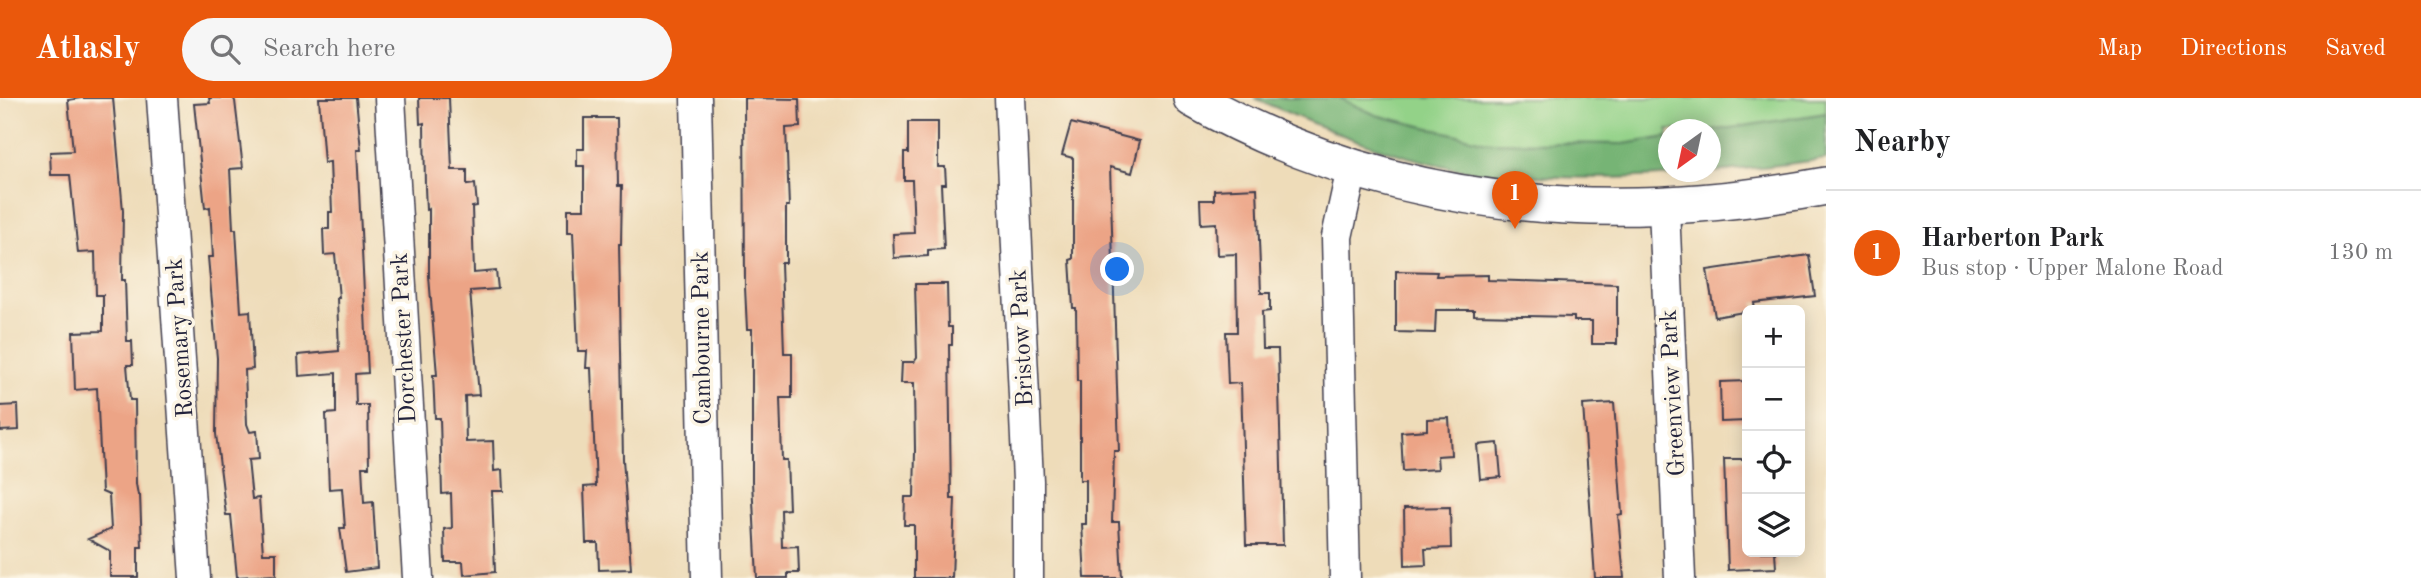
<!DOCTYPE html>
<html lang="en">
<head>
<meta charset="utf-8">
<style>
	:root { --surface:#fff; --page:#f6f6f6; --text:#202124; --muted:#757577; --line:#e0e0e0; --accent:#ea580c }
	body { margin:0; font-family:"Old Standard TT",serif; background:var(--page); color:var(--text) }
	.controls { position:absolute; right:21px; bottom:21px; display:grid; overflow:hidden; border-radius:10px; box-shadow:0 4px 18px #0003 }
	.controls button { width:63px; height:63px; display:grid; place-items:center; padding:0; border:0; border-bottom:2px solid var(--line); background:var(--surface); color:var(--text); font:35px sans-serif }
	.compass { position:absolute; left:1658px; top:21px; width:63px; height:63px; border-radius:50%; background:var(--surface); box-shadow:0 4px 18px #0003; rotate:213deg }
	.you { position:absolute; left:1118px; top:172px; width:24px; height:24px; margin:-18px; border:5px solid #fff; border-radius:50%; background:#1a73e8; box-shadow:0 0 0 10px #1a73e833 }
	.badge { display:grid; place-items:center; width:46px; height:46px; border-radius:50%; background:var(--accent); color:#fff; font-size:23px; font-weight:700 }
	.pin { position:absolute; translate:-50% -58px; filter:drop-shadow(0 2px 4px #0008) }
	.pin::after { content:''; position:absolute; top:37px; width:24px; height:21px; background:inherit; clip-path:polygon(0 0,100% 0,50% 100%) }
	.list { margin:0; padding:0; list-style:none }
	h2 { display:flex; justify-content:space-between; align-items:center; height:91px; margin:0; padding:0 28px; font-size:30px }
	h2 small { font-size:23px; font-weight:400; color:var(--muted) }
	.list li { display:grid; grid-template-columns:46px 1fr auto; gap:21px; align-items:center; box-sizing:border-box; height:126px; padding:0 28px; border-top:2px solid var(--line) }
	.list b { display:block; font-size:26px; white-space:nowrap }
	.list p { margin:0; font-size:23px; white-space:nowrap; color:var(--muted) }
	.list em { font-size:23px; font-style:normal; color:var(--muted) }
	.icon { flex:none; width:38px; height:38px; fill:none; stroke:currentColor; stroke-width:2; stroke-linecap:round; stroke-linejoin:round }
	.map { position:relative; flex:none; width:1826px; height:480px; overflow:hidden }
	header { display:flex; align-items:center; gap:42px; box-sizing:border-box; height:98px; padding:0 35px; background:var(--accent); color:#fff }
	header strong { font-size:33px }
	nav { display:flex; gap:38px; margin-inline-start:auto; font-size:24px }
	.search { width:490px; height:63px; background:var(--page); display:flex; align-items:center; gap:18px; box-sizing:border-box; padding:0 24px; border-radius:38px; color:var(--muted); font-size:26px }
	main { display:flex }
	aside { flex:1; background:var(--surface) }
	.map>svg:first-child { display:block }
	.green { fill:#93d288; stroke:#5a7a62; stroke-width:2 }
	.forest { fill:#76b474; stroke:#4c6b58; stroke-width:2 }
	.building { fill:#eca486 }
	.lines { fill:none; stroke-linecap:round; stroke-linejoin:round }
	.minor-casing { stroke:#413e4e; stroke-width:33 }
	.major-casing { stroke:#413e4e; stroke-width:40 }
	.minor { stroke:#fff; stroke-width:30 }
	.major { stroke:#fff; stroke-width:37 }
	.labels { text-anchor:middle; stroke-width:7; stroke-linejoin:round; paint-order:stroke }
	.street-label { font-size:24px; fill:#22223b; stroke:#fcf5e5 }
</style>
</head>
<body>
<header>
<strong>Atlasly</strong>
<div class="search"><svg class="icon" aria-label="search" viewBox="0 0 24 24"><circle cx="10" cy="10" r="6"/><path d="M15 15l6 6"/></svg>Search here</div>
<nav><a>Map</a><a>Directions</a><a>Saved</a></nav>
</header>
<main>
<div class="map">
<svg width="1826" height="480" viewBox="0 0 1826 480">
	<rect width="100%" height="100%" fill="#fcf5e5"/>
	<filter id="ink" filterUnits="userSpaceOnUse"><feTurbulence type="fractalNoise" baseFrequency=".0143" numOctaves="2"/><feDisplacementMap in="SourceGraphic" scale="14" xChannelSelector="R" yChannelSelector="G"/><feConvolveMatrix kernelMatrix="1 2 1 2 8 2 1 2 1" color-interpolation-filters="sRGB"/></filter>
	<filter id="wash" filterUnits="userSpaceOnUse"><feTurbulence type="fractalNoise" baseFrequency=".00686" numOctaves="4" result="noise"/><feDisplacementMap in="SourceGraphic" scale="28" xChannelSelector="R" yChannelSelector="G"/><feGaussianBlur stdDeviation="1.57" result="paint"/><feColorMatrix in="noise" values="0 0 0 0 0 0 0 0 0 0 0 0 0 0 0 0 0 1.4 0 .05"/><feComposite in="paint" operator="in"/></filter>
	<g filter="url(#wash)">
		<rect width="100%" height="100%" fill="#eedcb9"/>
		<!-- green -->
		<path class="green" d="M 1306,0 L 1826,0 L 1826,49 L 1711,51 L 1710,32 L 1668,32 L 1668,52 L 1420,55 Z"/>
		<!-- forest -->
		<path class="forest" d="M 1254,0 L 1339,0 L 1376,17 L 1487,44 L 1623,46 L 1668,39 L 1668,74 L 1710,74 L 1711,33 L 1826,15 L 1826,61 C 1722,75 1617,86 1513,76 C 1495,75 1477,75 1459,71 C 1385,57 1322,30 1254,0 Z"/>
		<g id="blocks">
			<!-- building -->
			<path class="building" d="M 81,0 L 113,0 L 123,113 L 122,182 L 125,182 L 127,243 L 132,243 L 133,267 L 127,267 L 130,302 L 135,302 L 136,386 L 138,397 L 140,397 L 142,449 L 138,449 L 138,479 L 110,479 L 110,453 L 88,441 L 111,431 L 109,397 L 102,394 L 97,290 L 75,292 L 73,234 L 103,233 L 103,197 L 96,197 L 95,154 L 78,155 L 70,77 L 51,77 L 50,54 L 73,53 L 68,2 Z
				M 209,0 L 233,0 L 235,3 L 243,70 L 230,71 L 233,131 L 236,131 L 241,214 L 250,213 L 253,271 L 245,272 L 247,326 L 250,334 L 257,333 L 259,361 L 248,362 L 252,401 L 259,400 L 263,455 L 276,455 L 276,477 L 237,479 L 231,417 L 226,417 L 216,336 L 217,260 L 208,159 L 213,159 L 210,109 L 205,110 L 194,6 L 210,5 Z
				M 319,0 L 356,0 L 361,52 L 357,52 L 368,275 L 355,276 L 356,307 L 368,307 L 369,369 L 362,369 L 364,405 L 373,404 L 377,470 L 346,474 L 340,430 L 345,430 L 342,390 L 329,391 L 326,316 L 336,315 L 336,275 L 299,278 L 298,257 L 339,253 L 337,200 L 339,200 L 335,156 L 324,157 L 323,131 L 329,131 L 329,114 L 332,114 L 330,64 L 324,65 Z
				M 419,0 L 449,0 L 452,72 L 467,72 L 467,87 L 475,86 L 477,108 L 472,109 L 474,175 L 496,173 L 498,191 L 470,193 L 479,297 L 465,298 L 466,344 L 493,343 L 494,373 L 502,372 L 503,393 L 492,393 L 495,474 L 464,477 L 463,464 L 445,464 L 444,431 L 452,430 L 451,395 L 442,396 L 440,320 L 435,320 L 433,277 L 437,277 L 429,178 L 429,111 L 426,112 L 425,89 L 424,25 L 420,26 Z
				M 744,0 L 799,1 L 800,29 L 786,30 L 789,108 L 786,108 L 786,165 L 781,165 L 784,255 L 792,255 L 792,300 L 780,300 L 782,362 L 787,362 L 789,411 L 781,412 L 782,449 L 798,448 L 799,475 L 788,475 L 788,480 L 757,480 L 752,383 L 752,231 L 747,231 L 745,189 Z
				M 584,20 L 617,20 L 618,88 L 622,88 L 621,146 L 619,146 L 623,361 L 631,471 L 599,472 L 598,445 L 586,445 L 584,389 L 596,388 L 591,270 L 586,270 L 587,253 L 578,253 L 573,134 L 568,134 L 568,111 L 584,111 L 584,68 L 577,68 L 577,51 L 584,51 Z
				M 908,24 L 938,24 L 938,69 L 945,69 L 946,86 L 941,86 L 944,151 L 928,152 L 928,158 L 894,160 L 893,136 L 914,135 L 912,82 L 904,82 L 904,55 L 908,55 Z
				M 1071,25 L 1140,43 L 1132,75 L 1110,69 L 1119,353 L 1114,353 L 1112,424 L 1119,424 L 1122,480 L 1085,480 L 1082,426 L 1086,426 L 1086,382 L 1080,382 L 1080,283 L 1077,283 L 1076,210 L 1073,210 L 1070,162 L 1073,161 L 1073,60 L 1062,57 Z
				M 1257,90 L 1261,195 L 1270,195 L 1270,213 L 1262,214 L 1263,251 L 1278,251 L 1283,447 L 1246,447 L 1241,285 L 1228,286 L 1226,234 L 1237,234 L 1236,156 L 1217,157 L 1216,125 L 1201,126 L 1200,102 L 1214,102 L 1214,92 Z
				M 1809,157 L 1815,198 L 1754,205 L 1755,212 L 1715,219 L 1707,172 Z
				M 1396,173 L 1437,174 L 1436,178 L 1488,177 L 1488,182 L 1617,186 L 1617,246 L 1592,246 L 1592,223 L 1574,223 L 1574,219 L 1474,217 L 1474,212 L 1436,212 L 1435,235 L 1396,234 Z
				M 915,186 L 947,186 L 948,229 L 952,229 L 952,247 L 949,247 L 951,401 L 955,401 L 952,480 L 914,480 L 914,427 L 904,427 L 905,399 L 914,399 L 915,353 L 914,285 L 901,285 L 902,264 L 914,264 L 917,260 Z
				M 1747,283 L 1747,323 L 1721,324 L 1720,284 Z
				M 1614,305 L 1622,416 L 1618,417 L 1624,480 L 1595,480 L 1583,307 Z
				M 18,307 L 19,332 L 0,333 L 0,308 Z
				M 1449,320 L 1451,357 L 1437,358 L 1438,371 L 1403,373 L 1401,334 L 1427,332 L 1427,321 Z
				M 1498,345 L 1501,379 L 1480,381 L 1477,347 Z
				M 1724,361 L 1747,361 L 1747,454 L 1775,454 L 1776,470 L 1728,472 Z
				M 1450,409 L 1451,450 L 1425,451 L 1426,467 L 1405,468 L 1404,410 Z"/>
		</g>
	</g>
	<g filter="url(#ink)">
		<use href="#blocks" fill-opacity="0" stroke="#413e4e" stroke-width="2"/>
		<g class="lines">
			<!-- minor casing -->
			<g class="minor-casing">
				<path id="minor" d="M 162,0 L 195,480
					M 390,0 L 418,480
					M 696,0 L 707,480
					M 1010,0 L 1028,383 L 1028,480
					M 1664,110 L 1680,480
					M 1345,480 L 1337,139 L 1352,71"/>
			</g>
			<!-- major casing -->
			<g class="major-casing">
				<path id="major" d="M 1192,0 C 1389,112 1606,129 1826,88"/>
			</g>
			<!-- minor -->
			<use href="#minor" class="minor"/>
			<!-- major -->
			<use href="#major" class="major"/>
		</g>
	</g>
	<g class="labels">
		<!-- street labels -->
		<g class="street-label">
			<text transform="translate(179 240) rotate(-94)" y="8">Rosemary Park</text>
			<text transform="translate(403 240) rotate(-93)" y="8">Dorchester Park</text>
			<text transform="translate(701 240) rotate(-91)" y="8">Cambourne Park</text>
			<text transform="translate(1021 240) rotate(-93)" y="8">Bristow Park</text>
			<text transform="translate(1672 295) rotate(-93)" y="8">Greenview Park</text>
		</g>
	</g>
</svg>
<div class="controls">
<button>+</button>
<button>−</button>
<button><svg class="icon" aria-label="locate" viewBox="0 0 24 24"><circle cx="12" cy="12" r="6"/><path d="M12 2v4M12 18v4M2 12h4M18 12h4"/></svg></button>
<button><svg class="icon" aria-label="layers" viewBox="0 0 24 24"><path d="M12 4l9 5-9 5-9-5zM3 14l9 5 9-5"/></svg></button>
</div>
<svg class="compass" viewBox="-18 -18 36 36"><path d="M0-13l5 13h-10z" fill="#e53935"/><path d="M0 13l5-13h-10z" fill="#757577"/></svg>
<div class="you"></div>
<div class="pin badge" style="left:1515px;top:131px">1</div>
</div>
<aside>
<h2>Nearby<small></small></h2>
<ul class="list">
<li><span class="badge">1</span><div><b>Harberton Park</b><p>Bus stop · Upper Malone Road</p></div><em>130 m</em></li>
</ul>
</aside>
</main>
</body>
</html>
